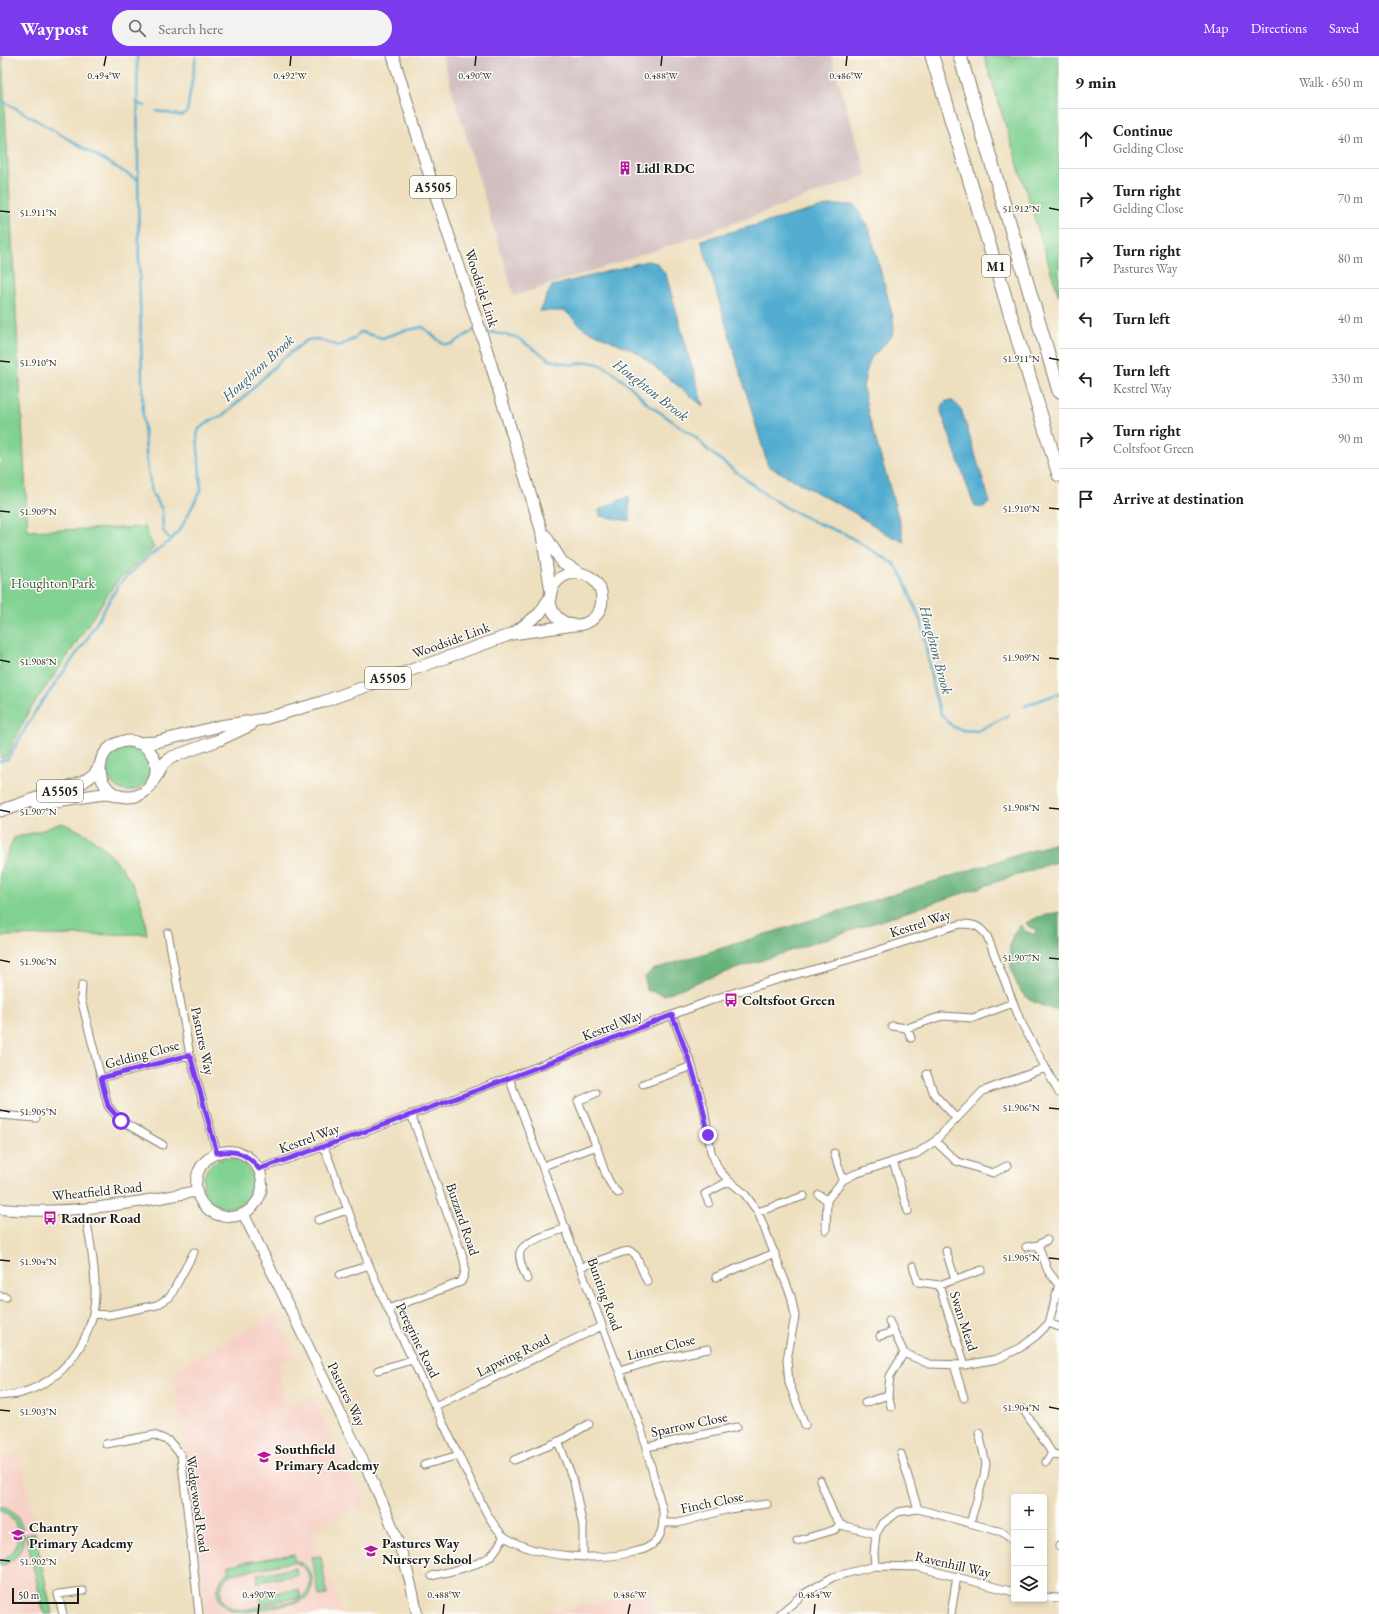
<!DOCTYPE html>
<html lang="en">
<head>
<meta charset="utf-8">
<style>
	:root { --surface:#fff; --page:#f2f2f2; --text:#202124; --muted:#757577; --line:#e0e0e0; --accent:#7c3aed }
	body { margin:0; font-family:"EB Garamond",serif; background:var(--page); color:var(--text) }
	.controls { position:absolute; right:12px; bottom:12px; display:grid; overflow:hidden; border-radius:4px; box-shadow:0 2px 6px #0003 }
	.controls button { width:36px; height:36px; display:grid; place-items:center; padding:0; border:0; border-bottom:1px solid var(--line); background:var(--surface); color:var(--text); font:20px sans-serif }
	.scale { position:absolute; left:12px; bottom:10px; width:67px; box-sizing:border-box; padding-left:4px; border:2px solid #1c1c1c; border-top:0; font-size:11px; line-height:14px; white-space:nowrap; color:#1c1c1c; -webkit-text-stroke:3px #fdfcf7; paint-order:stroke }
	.stop { position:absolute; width:12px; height:12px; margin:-9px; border:3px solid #7c3aed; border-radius:50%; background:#fff }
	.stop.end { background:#7c3aed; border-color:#fff; box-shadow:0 1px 4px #0008 }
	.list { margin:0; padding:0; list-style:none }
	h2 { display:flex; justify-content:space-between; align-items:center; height:52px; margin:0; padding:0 16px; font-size:17px }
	h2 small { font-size:13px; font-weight:400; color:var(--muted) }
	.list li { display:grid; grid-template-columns:26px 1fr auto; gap:12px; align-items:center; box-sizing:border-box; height:60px; padding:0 16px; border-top:1px solid var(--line) }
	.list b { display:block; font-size:15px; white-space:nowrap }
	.list p { margin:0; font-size:13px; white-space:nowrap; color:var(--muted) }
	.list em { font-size:13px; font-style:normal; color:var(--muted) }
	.icon { flex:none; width:22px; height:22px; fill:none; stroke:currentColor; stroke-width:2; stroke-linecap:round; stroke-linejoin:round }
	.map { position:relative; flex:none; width:1059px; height:1558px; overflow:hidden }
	header { display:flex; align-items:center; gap:24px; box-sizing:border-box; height:56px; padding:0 20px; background:var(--accent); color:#fff }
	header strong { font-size:19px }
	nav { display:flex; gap:22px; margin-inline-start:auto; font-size:14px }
	.search { width:280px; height:36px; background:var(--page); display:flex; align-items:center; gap:10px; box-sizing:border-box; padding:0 14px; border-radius:22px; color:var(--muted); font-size:15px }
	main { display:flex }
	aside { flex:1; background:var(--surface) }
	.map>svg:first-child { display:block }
	.built { fill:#f7d1c7 }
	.industrial { fill:#d2bfc0 }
	.green { fill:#81d191; stroke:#4e7656; fill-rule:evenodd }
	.forest { fill:#68b37b; stroke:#42684c }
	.water { fill:#53add0; stroke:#386476 }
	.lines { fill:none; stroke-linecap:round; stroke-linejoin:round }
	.stream { stroke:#53add0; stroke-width:2.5 }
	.street-casing { stroke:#857e6e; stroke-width:9 }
	.secondary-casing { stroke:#857e6e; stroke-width:12 }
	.primary-casing { stroke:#857e6e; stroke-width:13 }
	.highway-casing { stroke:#857e6e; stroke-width:15 }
	.street { stroke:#fff; stroke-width:7 }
	.secondary { stroke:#fff; stroke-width:10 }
	.primary { stroke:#fff; stroke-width:11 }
	.highway { stroke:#fff; stroke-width:13 }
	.route { stroke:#7c3aed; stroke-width:5 }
	.ticks { fill:none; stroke:#1c1c1c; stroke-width:1.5 }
	.labels { text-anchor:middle; stroke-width:3; stroke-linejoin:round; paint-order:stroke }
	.shield { fill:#fdfcf7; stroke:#605f5e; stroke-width:1 }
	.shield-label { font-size:13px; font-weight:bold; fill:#1c1c1c }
	.poi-label { font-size:14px; font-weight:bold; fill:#1c1c1c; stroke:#fdfcf7; text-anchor:start }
	.street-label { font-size:14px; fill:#1c1c1c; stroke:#fdfcf7 }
	.park-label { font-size:14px; fill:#3f5b45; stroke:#fdfcf7 }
	.water-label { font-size:15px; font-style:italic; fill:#355d6d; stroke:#fdfcf7 }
	.ticks-label { font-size:10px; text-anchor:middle; fill:#1c1c1c; stroke:#fdfcf7; stroke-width:3; stroke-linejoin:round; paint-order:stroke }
</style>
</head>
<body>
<header>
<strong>Waypost</strong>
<div class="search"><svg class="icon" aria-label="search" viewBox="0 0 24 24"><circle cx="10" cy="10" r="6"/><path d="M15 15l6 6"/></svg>Search here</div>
<nav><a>Map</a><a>Directions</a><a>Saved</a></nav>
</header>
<main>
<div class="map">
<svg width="1059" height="1558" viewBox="0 0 1059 1558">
	<rect width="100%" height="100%" fill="#fdfcf7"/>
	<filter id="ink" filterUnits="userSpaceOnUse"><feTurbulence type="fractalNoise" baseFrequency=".025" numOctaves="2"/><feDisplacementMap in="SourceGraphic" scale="8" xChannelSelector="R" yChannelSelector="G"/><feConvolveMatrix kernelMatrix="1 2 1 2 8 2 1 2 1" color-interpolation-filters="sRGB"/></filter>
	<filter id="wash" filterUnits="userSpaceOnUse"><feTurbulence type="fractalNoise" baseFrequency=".012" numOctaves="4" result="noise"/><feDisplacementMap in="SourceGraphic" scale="16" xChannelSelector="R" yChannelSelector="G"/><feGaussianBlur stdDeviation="0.9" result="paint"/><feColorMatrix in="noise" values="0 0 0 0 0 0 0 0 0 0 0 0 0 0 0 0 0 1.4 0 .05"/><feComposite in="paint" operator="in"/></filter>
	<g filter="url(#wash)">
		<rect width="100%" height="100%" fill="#eedfbf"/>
		<!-- built -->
		<path class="built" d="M 275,1258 L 296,1302 L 279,1309 L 286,1351 L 288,1352 L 313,1341 L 366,1450 L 314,1472 L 312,1477 L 344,1558 L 206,1558 L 174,1314 Z
			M 20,1397 L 53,1558 L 0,1558 L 0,1401 Z
			M 651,1538 L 654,1558 L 532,1558 Z"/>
		<!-- industrial -->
		<path class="industrial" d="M 442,0 L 831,0 L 867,119 L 681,186 L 514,240 Z"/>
		<!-- green -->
		<path class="green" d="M 0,0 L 2,0 L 28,475 L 145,471 L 154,492 L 116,526 L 63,607 L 29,655 L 7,700 L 0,702 Z
			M 984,0 L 1059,0 L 1059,241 Z
			M107 713a22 22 0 1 1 44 0a22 22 0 1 1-44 0Z
			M 62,767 C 73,772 84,776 93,783 C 114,799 134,824 142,850 C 144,859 146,869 147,878 L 0,880 L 0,815 L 14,782 L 43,774 Z
			M203 1127a25 25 0 1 1 50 0a25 25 0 1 1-50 0Z
			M 0,1450 C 31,1459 32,1501 0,1510 L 0,1504 C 24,1496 24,1464 0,1455 Z
			M 35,1477 L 52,1558 L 44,1558 L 26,1479 Z
			M 294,1498 L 295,1505 C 315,1509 319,1534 302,1545 C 294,1548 242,1558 235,1556 C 225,1553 216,1544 218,1533 C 220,1525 222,1520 229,1516 L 229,1509 ZM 294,1506 C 297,1508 301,1509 304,1512 C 309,1517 311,1523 310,1529 C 306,1548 281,1547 266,1549 C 257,1551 245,1555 235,1553 C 217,1549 217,1527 231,1518 Z
			M 321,1500 L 327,1539 L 319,1540 L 312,1501 Z
			M 296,1512 L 297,1519 L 258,1526 L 257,1518 Z
			M 299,1533 L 301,1541 L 261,1548 L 260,1539 Z"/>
		<!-- forest -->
		<path class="forest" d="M 1059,786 L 1059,805 L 703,924 L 664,939 L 646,934 L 645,921 L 652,914 Z
			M 1059,856 L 1059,955 C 1048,952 1031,947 1023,938 C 1010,922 1002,883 1021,869 L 1025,875 L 1035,879 L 1036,873 L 1029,871 L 1026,867 L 1038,861 Z"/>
		<!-- water -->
		<path class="water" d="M 830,149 L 855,149 L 869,172 L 893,261 L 894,274 L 892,280 L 871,302 L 866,317 L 863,332 L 869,361 L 900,467 L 904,486 L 887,478 L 851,455 L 768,410 L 701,184 Z
			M 647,205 L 657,207 L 666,219 L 703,350 L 635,295 L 584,273 L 565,255 L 539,255 L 552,230 Z
			M 946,345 L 953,345 L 961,353 L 988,440 L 989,447 C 984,451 981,453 975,450 L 971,441 L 941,355 L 943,349 Z
			M 629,440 L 630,465 L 600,460 L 599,454 Z"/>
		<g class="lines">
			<!-- stream -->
			<path class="stream" d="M 137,0 L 139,209 L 143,360 L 147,408 L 152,437 L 162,453 L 163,475 L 171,484
				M 0,43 L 138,124
				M 137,47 L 145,50
				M 157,55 L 182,60 L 187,56 L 196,0
				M 484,275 L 516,281 L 550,304 L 572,309 L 588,306 L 599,308 L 610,314 L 631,331 L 648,348 L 695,381 L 710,396 L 765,438 L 787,452 L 817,467 L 845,478 L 893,507 L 901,517 L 922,569 L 934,636 L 941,658 L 953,671 L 963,674 L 977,675 L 1009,659
				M 1025,650 L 1057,638 L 1059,639
				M 0,705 L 8,703 L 35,656 L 87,583 L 119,528 L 148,501 L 171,484 L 182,470 L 201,434 L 197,379 L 199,373 L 209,365 L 222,360 L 244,341 L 281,304 L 307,284 L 317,283 L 339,290 L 354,283 L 360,276 L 382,282 L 403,275 L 423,271 L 443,288 L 452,288 L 474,274 L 477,274"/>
		</g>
	</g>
	<g filter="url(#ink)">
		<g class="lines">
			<!-- street casing -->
			<g class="street-casing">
				<path id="street" d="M 168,877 L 190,999 L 217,1097
					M 82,929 L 81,943 L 101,1022 L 190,999
					M 672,959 L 692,1010 L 704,1052 L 711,1096 L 719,1114 L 729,1125 L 744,1137 L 758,1156 L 791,1240 L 795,1260 L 787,1304 L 789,1327 L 805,1369
					M 892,970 L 907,972 L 942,960 L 973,962 L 1013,947
					M 907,972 L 911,982
					M 927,1018 L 934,1038 L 956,1062
					M 101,1022 L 108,1050 L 121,1065 L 163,1089
					M 643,1028 L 692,1010
					M 596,1037 L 578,1045 C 584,1060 590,1074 596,1089 C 602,1105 605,1125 618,1137
					M 0,1059 L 36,1062
					M 935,1085 L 956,1105 L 993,1117 L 1007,1110
					M 324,1091 L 369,1209 L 388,1253 L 485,1454 C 490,1463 496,1474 505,1481 C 537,1502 598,1505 634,1496 C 642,1494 650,1492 656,1485 C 663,1477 663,1467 663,1456 L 642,1376 L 509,1022
					M 834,1097 L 843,1124
					M 893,1105 L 908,1155
					M 543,1110 L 597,1090
					M 259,1113 C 409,1063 556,1002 704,947 C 749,930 797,919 843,905 C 883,894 922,879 961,868 C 973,868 979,869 987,880 L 1020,964 L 1059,1037
					M 819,1139 L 827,1144
					M 709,1147 L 705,1138 L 729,1125
					M 758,1156 L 804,1140
					M 318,1164 L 347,1154
					M 826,1174 L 827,1144 L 843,1124 L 855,1118 L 916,1098 L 935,1085 L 983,1035 L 1045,1012
					M 1038,1189 L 1048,1215 L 1058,1228
					M 1026,1191 L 1038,1189 L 1047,1184
					M 946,1195 L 955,1223
					M 913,1210 L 918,1226 L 939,1229 L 982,1214
					M 581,1211 L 623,1196 L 630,1195 L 636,1200 L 647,1225
					M 340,1219 L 369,1209
					M 716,1221 L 775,1197
					M 527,1223 C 524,1216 518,1204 520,1196 C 523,1185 556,1176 566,1172
					M 939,1229 L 965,1309
					M 0,1240 L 6,1241
					M 388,1253 L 461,1226 C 466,1217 466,1211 463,1201 L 411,1058
					M 93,1258 L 108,1259 L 157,1249 L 170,1241 L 194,1196
					M 889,1265 L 904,1297
					M 1049,1267 L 1059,1271
					M 880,1280 L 893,1276
					M 954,1309 L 964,1342
					M 378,1314 L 412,1304
					M 620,1315 L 655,1304 L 708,1293
					M 888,1339 L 891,1351
					M 0,1340 C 8,1339 17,1339 24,1336 C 66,1323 94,1281 95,1239 C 96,1211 89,1181 85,1154
					M 865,1347 L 888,1339 L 890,1320 L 904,1297 L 929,1308 L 965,1309 L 997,1303 L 1020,1292 L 1036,1280 L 1049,1267 L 1059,1228
					M 435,1350 L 602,1270
					M 1023,1353 L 1052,1397 L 1059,1400
					M 558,1385 L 574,1426 L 583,1471 L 583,1501
					M 106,1388 L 154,1379 L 169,1385 L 181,1399 L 199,1558
					M 647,1391 L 737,1371
					M 901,1398 L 918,1453
					M 514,1404 L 560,1385 L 589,1368
					M 1046,1406 L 1052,1397
					M 424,1409 L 459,1399
					M 820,1424 L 833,1457 L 841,1469 L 876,1478
					M 663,1467 L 678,1467 L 729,1453 L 767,1448
					M 970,1467 L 984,1420 L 986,1408 L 979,1377
					M 797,1485 L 834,1474 L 841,1469
					M 1059,1491 L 1059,1490
					M 875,1510 L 874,1497 L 876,1478 L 882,1468 L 898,1456 L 918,1453 L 1002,1476 L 1011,1483
					M 432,1520 C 447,1516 478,1510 489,1501 C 496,1496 500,1487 504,1480
					M 1044,1541 L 1059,1542
					M 63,1558 L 58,1538 L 83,1535
					M 780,1558 L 802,1539 L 833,1521 L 875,1510 L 918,1511 L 1014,1536
					M 951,1558 L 957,1520"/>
			</g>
			<!-- secondary casing -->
			<g class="secondary-casing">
				<path id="secondary" d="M196 1128a33 33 0 1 1 66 0a33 33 0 1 1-66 0Z
					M 0,1153 C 66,1159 132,1148 197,1135
					M 244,1159 C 276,1224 308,1289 339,1355 C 371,1421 405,1485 417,1558"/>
			</g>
			<!-- primary casing -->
			<g class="primary-casing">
				<path id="primary" d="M 393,0 L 439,150 L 486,292 L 541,473 L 551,536
					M 545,479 L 562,506 L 578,516
					M550 543a26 26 0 1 1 52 0a26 26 0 1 1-52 0Z
					M 514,577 L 540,557 L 550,541
					M100 713a28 28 0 1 1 56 0a28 28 0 1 1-56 0Z
					M 136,687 L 156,686 L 220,670 L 264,663 L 322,646 L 512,578 L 574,569
					M 156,721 L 163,708 L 172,701 L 219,684 L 251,669
					M 37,748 L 96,739 L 106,738 L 117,740
					M 0,755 L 83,726 L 94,718 L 101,708"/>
			</g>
			<!-- highway casing -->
			<g class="highway-casing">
				<path id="highway" d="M 932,0 L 1059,419
					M 960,0 L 1059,335"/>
			</g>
			<!-- street -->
			<use href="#street" class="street"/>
			<!-- secondary -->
			<use href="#secondary" class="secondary"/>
			<!-- primary -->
			<use href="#primary" class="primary"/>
			<!-- highway -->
			<use href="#highway" class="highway"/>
		</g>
	</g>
	<g class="lines" filter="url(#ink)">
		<!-- route -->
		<path class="route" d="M 121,1065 L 108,1050 L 101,1022 L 190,999 L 217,1097 C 236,1093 248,1098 259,1113 C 398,1065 535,1013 672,959 C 688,999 702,1037 708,1079"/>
	</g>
	<!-- ticks -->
	<path class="ticks" d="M 104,10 L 106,0M 290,10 L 291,0M 475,10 L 476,0M 661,10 L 662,0M 846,10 L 847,0M 1049,152 L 1059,154M 0,155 L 10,156M 1049,302 L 1059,304M 0,305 L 10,306M 1049,452 L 1059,453M 0,455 L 10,456M 1049,602 L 1059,603M 0,604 L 10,606M 1049,752 L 1059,753M 0,754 L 10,756M 1049,902 L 1059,903M 0,904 L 10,906M 1049,1052 L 1059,1053M 0,1054 L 10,1056M 1049,1202 L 1059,1203M 0,1204 L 10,1205M 1049,1351 L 1059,1353M 0,1354 L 10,1355M 0,1504 L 10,1505M 258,1558 L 259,1548M 443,1558 L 444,1548M 628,1558 L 630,1548M 814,1558 L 815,1548"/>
	<!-- icons -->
	<defs>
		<g id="building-bare" transform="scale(1.08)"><path d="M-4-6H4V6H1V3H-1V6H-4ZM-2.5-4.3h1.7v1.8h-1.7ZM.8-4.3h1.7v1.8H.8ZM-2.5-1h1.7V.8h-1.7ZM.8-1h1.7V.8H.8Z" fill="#b5179e" stroke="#fdfcf7" stroke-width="2.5" paint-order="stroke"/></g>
		<g id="bus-bare" transform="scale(1.08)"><path d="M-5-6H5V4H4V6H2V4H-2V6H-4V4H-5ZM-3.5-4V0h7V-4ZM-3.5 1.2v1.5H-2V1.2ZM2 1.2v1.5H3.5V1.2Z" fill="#b5179e" stroke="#fdfcf7" stroke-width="2.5" paint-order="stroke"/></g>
		<g id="school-bare" transform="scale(1.08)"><path d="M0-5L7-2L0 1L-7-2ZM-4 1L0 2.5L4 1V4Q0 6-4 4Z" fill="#b5179e" stroke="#fdfcf7" stroke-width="2.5" paint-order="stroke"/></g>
	</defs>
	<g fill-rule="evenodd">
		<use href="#building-bare" x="625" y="112"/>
		<use href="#bus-bare" x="731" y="944"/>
		<use href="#bus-bare" x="50" y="1162"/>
		<use href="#school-bare" x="264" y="1401"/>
		<use href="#school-bare" x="18" y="1479"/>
		<use href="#school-bare" x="371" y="1495"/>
	</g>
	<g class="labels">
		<!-- shield labels -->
		<g class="shield">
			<rect x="410" y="120" width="46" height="22" rx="3"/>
			<rect x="982" y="199" width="28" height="22" rx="3"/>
			<rect x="365" y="611" width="46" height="22" rx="3"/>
			<rect x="37" y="724" width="46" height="22" rx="3"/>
		</g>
		<g class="shield-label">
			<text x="433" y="136">A5505</text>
			<text x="996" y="215">M1</text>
			<text x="388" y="627">A5505</text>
			<text x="60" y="740">A5505</text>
		</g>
		<!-- poi labels -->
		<g class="poi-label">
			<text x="636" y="117">Lidl RDC</text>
			<text x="742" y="949">Coltsfoot Green</text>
			<text x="61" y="1167">Radnor Road</text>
			<text x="275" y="1398">Southfield<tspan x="275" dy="16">Primary Academy</tspan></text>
			<text x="29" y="1476">Chantry<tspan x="29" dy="16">Primary Academy</tspan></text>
			<text x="382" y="1492">Pastures Way<tspan x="382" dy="16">Nursery School</tspan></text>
		</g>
		<!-- street labels -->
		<g class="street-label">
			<text transform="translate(482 232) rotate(72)" y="5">Woodside Link</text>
			<text transform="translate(451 584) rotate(-20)" y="5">Woodside Link</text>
			<text transform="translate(920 867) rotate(-18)" y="5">Kestrel Way</text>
			<text transform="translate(612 969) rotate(-21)" y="5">Kestrel Way</text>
			<text transform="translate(203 985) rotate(78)" y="5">Pastures Way</text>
			<text transform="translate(142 998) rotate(-15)" y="5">Gelding Close</text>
			<text transform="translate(309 1082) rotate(-20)" y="5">Kestrel Way</text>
			<text transform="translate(97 1135) rotate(-6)" y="5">Wheatfield Road</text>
			<text transform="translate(463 1163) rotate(71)" y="5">Buzzard Road</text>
			<text transform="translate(605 1238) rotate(70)" y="5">Bunting Road</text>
			<text transform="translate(964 1265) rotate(72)" y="5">Swan Mead</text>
			<text transform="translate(418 1284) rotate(64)" y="5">Peregrine Road</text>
			<text transform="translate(661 1291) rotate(-14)" y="5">Linnet Close</text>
			<text transform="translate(513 1299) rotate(-26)" y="5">Lapwing Road</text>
			<text transform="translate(347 1338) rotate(64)" y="5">Pastures Way</text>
			<text transform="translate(689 1368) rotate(-12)" y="5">Sparrow Close</text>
			<text transform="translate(712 1446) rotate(-12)" y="5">Finch Close</text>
			<text transform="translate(198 1448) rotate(82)" y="5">Wedgewood Road</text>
			<text transform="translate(953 1508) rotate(13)" y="5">Ravenhill Way</text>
		</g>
		<!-- park labels -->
		<g class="park-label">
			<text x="53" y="532">Houghton Park</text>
		</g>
		<!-- water labels -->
		<g class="water-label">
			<text transform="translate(258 312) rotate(-42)" y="5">Houghton Brook</text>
			<text transform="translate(651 334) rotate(38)" y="5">Houghton Brook</text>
			<text transform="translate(936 594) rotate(75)" y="5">Houghton Brook</text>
		</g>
	</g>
	<g class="ticks-label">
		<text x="104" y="23">0.494°W</text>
		<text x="290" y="23">0.492°W</text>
		<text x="475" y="23">0.490°W</text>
		<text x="661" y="23">0.488°W</text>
		<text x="846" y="23">0.486°W</text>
		<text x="1021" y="156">51.912°N</text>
		<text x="38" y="160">51.911°N</text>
		<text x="1021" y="306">51.911°N</text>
		<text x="38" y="310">51.910°N</text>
		<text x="1021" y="456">51.910°N</text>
		<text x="38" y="459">51.909°N</text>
		<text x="1021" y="605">51.909°N</text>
		<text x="38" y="609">51.908°N</text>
		<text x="1021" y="755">51.908°N</text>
		<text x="38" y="759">51.907°N</text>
		<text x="1021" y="905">51.907°N</text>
		<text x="38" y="909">51.906°N</text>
		<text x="1021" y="1055">51.906°N</text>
		<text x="38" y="1059">51.905°N</text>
		<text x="1021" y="1205">51.905°N</text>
		<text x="38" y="1209">51.904°N</text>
		<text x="1021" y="1355">51.904°N</text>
		<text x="38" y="1359">51.903°N</text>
		<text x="38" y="1509">51.902°N</text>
		<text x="259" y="1542">0.490°W</text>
		<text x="444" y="1542">0.488°W</text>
		<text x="630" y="1542">0.486°W</text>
		<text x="815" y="1542">0.484°W</text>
	</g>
</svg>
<div class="controls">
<button>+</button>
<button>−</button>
<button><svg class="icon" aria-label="layers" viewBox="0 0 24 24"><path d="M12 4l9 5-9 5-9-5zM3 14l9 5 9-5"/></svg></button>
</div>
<div class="scale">50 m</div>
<div class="stop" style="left:121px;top:1065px"></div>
<div class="stop end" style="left:708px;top:1079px"></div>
</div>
<aside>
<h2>9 min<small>Walk · 650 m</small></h2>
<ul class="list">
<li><svg class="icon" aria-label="ahead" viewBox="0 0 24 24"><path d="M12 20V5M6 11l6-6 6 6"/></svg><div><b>Continue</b><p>Gelding Close</p></div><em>40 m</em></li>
<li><svg class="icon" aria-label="right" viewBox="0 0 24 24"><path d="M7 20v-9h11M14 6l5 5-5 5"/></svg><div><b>Turn right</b><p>Gelding Close</p></div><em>70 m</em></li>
<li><svg class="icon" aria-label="right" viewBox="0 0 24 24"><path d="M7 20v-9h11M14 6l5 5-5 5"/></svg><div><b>Turn right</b><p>Pastures Way</p></div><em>80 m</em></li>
<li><svg class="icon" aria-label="left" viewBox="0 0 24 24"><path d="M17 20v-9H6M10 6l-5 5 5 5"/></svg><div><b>Turn left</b></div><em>40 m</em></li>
<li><svg class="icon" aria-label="left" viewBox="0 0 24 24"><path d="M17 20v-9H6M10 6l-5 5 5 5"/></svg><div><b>Turn left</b><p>Kestrel Way</p></div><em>330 m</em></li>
<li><svg class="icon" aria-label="right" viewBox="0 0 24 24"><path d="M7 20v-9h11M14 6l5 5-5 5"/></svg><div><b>Turn right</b><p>Coltsfoot Green</p></div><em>90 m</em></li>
<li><svg class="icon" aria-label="arrive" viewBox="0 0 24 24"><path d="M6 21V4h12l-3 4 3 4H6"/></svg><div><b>Arrive at destination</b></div></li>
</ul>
</aside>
</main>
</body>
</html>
